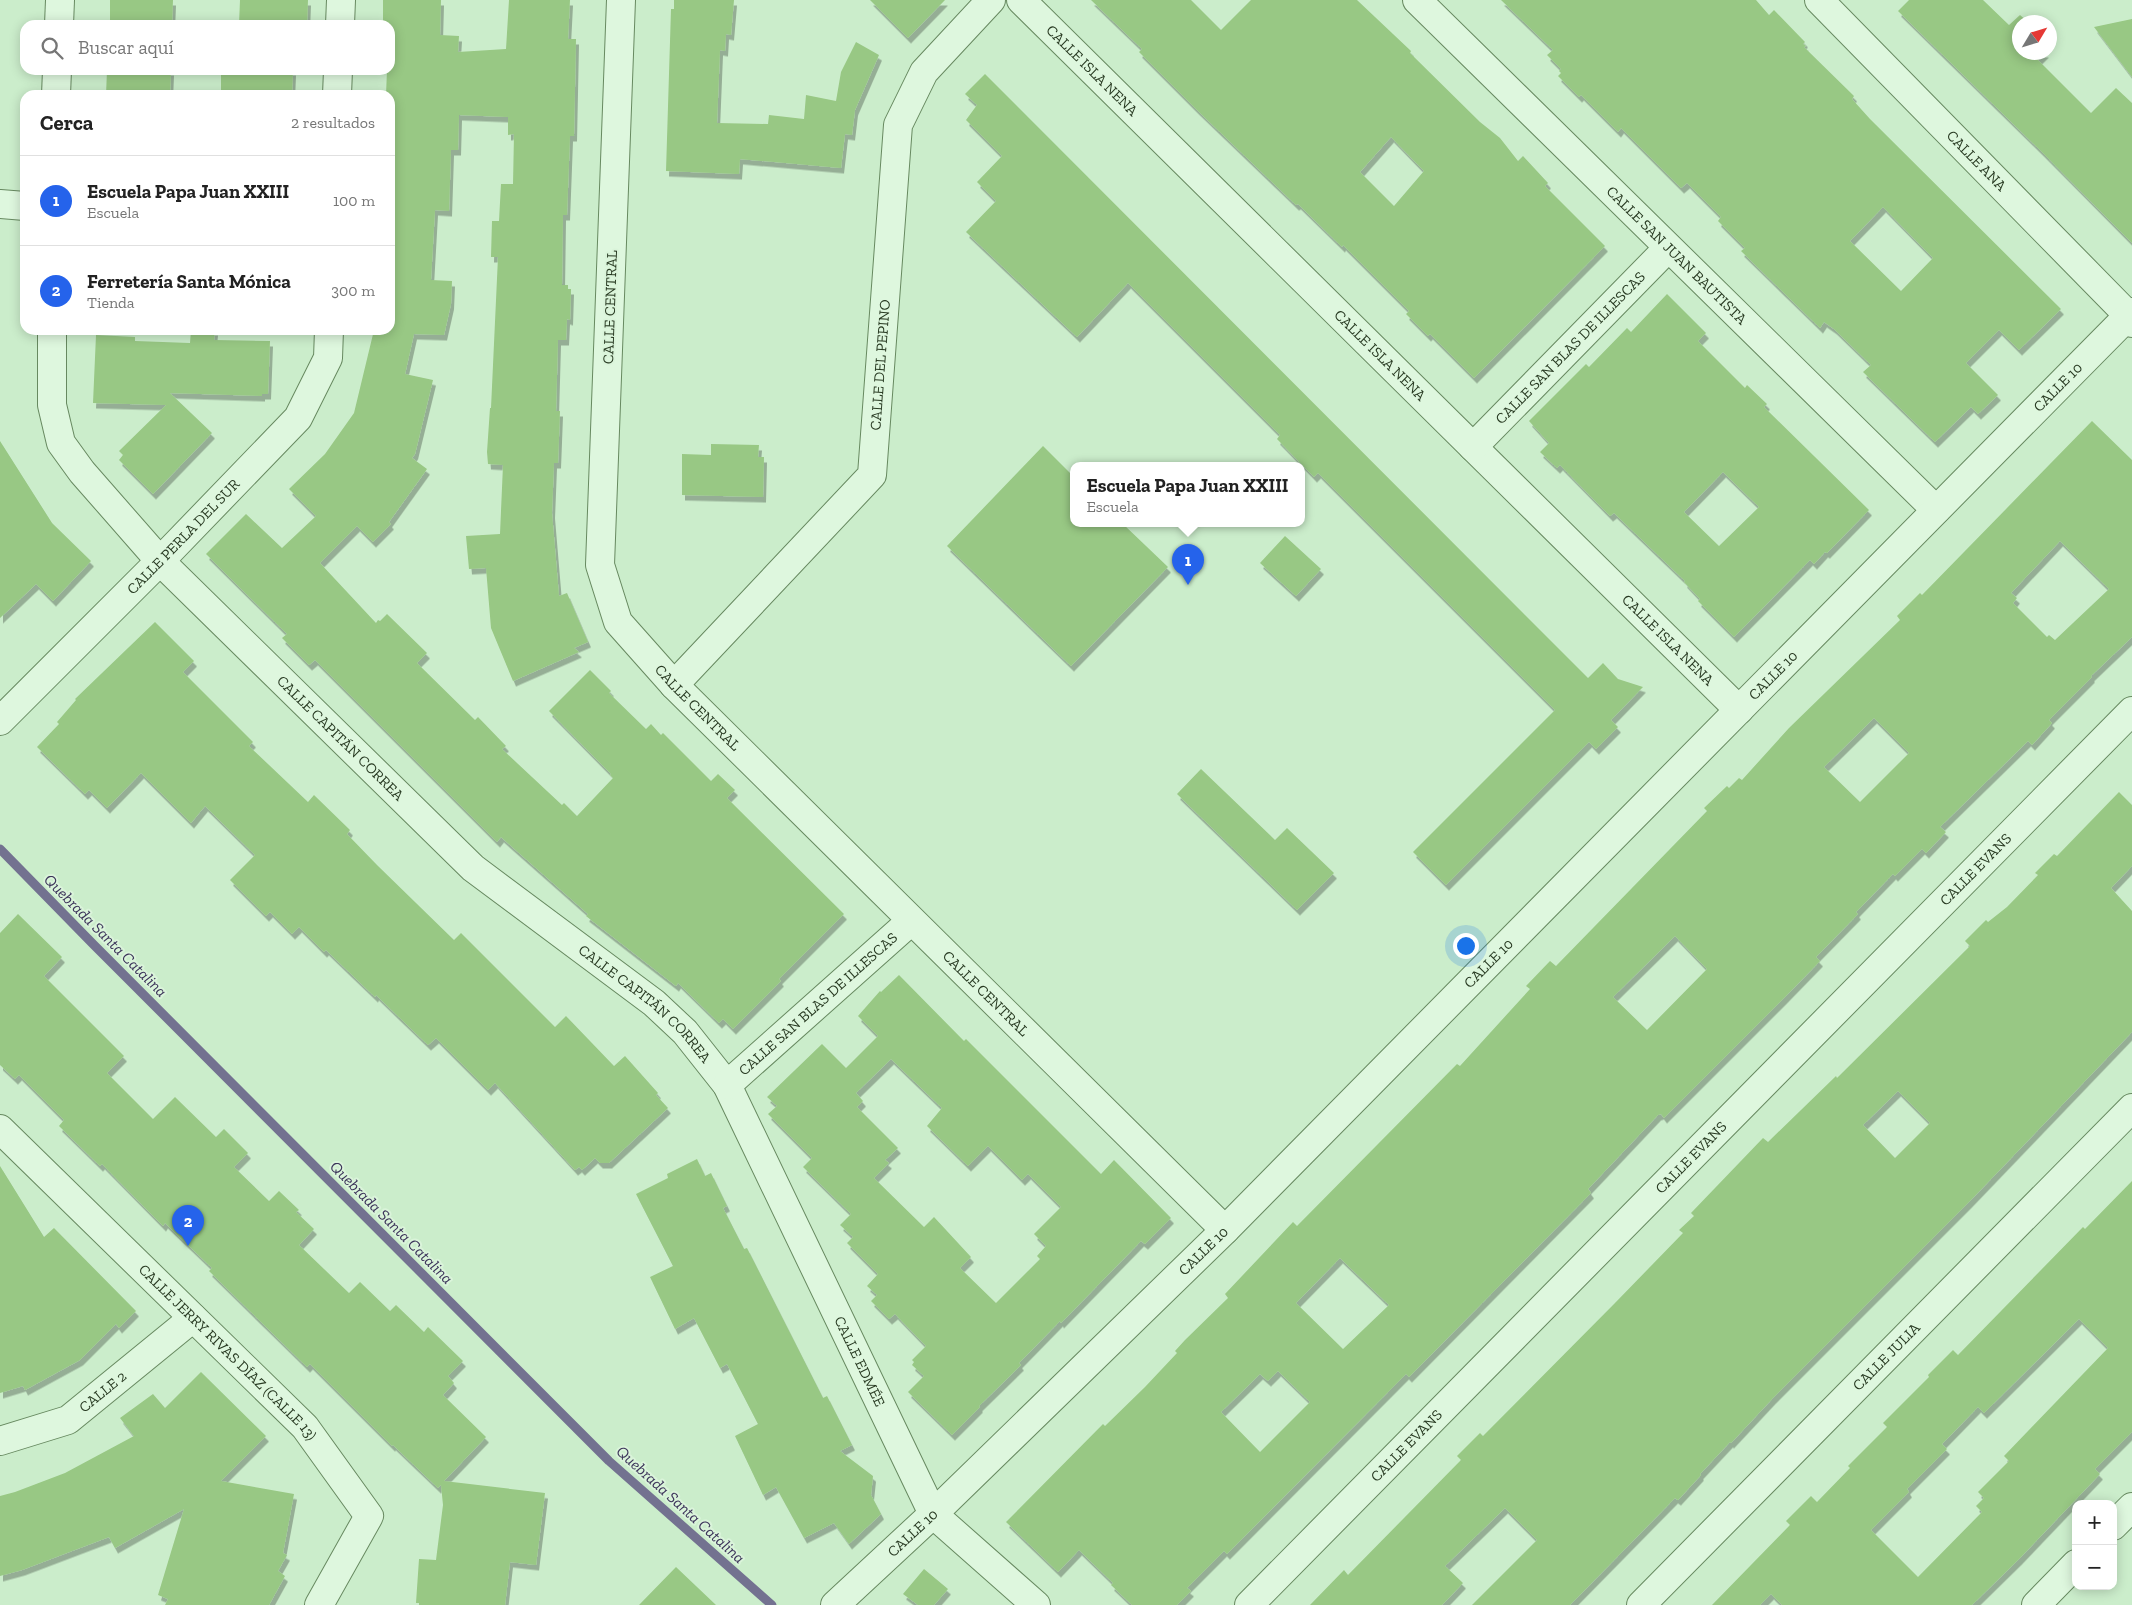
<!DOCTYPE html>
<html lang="es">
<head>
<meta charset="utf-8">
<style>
	:root { --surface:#fff; --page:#f6f6f6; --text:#222; --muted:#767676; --line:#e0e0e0; --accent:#2563eb }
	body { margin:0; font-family:"Zilla Slab",serif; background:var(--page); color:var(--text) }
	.controls { position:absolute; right:15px; bottom:15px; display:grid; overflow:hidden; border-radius:10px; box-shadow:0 2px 12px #0003 }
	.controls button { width:45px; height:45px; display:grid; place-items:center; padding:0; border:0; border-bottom:1px solid var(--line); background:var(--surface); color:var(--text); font:25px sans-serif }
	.compass { position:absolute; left:2012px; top:15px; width:45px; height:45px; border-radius:50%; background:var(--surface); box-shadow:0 2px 12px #0003; rotate:52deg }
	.you { position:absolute; left:1465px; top:945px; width:18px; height:18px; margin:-12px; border:4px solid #fff; border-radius:50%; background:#1a73e8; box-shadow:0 0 0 8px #1a73e833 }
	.badge { display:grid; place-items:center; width:32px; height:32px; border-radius:50%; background:var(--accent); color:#fff; font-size:16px; font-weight:700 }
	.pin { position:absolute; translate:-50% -41px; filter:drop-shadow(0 1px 2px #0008) }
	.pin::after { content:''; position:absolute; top:26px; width:18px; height:15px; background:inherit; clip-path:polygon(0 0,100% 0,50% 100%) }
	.popup { position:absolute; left:1070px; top:462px; width:235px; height:65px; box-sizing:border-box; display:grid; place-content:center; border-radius:10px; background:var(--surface); filter:drop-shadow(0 1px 4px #0005); font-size:16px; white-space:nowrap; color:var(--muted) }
	.popup b { font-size:19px; color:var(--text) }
	.popup::after { content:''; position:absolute; left:50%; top:100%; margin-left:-10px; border:10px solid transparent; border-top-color:var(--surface) }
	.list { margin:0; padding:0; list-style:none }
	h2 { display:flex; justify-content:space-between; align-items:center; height:65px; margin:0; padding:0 20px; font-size:21px }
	h2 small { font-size:16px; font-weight:400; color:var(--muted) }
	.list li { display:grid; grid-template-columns:32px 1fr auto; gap:15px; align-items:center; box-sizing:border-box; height:90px; padding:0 20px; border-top:1px solid var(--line) }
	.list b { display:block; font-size:19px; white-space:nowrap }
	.list p { margin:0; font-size:16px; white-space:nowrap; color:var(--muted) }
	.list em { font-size:16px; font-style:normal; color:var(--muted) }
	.icon { flex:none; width:28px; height:28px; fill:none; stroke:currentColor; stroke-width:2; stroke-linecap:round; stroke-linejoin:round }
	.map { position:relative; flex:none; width:2132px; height:1605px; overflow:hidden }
	.search { position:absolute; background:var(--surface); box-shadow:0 2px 12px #0003; left:20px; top:20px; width:375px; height:55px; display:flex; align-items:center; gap:12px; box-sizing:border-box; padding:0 18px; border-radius:15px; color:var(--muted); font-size:19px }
	.panel { position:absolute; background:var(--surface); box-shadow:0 2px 12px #0003; left:20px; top:90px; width:375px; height:245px; border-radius:15px }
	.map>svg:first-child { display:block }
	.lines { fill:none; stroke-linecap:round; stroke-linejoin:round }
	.stream { stroke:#737290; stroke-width:9 }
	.building { fill:#98c884; fill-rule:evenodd; filter:url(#shadow) }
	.minor-casing { stroke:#678960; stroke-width:30 }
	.minor { stroke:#def7de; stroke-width:28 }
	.labels { text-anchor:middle; stroke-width:4; stroke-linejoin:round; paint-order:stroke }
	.street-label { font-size:15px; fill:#283a22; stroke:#daf4da }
	.water-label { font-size:16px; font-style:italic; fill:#3b3359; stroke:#daf4da }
</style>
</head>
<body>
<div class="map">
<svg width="2132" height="1605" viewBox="0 0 2132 1605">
	<defs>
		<filter id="shadow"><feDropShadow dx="3" dy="5.5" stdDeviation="0" flood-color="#0004"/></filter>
	</defs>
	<rect width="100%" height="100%" fill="#cbedcb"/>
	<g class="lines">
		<!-- stream -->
		<path class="stream" d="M 0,849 L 93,944 L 609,1461 L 772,1605"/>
	</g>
	<!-- building -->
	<path class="building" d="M 110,0 L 173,0 L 172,25 L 110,25 Z
		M 240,0 L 308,0 L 307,25 L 239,25 Z
		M 383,0 L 441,0 L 440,35 L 459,36 L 458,52 L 506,49 L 509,0 L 570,0 L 568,39 L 576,39 L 574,136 L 570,136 L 567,215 L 563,215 L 562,285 L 568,285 L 568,289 L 571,289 L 570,320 L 567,319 L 566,340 L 558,340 L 556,411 L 560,411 L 558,463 L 554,463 L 552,513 L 559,596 L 567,593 L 588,642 L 574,648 L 579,652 L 513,681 L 491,628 L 486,568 L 469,569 L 466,536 L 500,534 L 503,465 L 488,464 L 487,452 L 490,408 L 491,408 L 498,257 L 491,257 L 492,221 L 499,221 L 501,184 L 513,184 L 514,134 L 508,135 L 508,117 L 459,115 L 458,150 L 451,150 L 449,211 L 435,210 L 431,280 L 452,281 L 451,304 L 444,335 L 414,334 L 405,374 L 433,380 L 415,454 L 412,458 L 427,469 L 389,522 L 391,524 L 373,542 L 357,526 L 320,563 L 376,623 L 378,620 L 380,621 L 387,614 L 427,653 L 417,663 L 475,720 L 478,717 L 506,746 L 502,749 L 562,805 L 564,803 L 577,816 L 613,778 L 610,775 L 611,774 L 549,711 L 590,670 L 611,691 L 609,693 L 646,729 L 651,724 L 661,735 L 663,733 L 711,781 L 718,774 L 735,790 L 727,798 L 844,914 L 779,979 L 781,981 L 733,1029 L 723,1019 L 719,1023 L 678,983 L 676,986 L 586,916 L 588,914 L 501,837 L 497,842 L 315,660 L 309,665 L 282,638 L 287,634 L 206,554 L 246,514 L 282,548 L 316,516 L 289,489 L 325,454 L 354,413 L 374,330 L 390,330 L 390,95 L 386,95 L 387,70 L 390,70 L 390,25 L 383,25 Z
		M 674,0 L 734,0 L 731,35 L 726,34 L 725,51 L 720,50 L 717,123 L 768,124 L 769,115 L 804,119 L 806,95 L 836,101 L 841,72 L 856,42 L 879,55 L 855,110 L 852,135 L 845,134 L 841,168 L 740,159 L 739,174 L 666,171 L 671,9 L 674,9 Z
		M 870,0 L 945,0 L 908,38 Z
		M 1091,0 L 1191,0 L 1221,30 L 1251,0 L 1357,0 L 1411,51 L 1410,53 L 1480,122 L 1500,138 L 1518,161 L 1523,156 L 1548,183 L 1545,186 L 1605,246 L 1474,378 L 1430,334 L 1428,336 L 1406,314 L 1409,311 L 1343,245 L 1342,247 L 1298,204 L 1296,205 L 1197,110 L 1139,52 L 1142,49 ZM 1391,137 L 1424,171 L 1394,206 L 1360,172 Z
		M 1501,0 L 1756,0 L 1769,15 L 1774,10 L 1805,42 L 1803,44 L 1806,46 L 1804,47 L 1854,96 L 1852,99 L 1870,119 L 2061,309 L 2019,350 L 1999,330 L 1966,363 L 1998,395 L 1978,414 L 1971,407 L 1935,442 L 1863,372 L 1871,365 L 1834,329 L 1824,322 L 1820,328 L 1741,251 L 1745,248 L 1718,221 L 1721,217 L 1687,183 L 1681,188 L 1621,128 L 1618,132 L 1581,95 L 1579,97 L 1558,76 L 1561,73 L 1559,71 L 1561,69 L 1547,55 L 1553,50 ZM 1883,207 L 1933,258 L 1901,291 L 1850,241 Z
		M 1909,0 L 1983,0 L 2009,25 L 2020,15 L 2028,22 L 2020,22 L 2020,52 L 2046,52 L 2038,60 L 2091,113 L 2116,88 L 2132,103 L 2132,243 L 2041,151 L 1898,11 Z
		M 2132,19 L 2132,77 L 2094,27 Z
		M 107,70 L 171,70 L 170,95 L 106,95 Z
		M 221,70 L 293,70 L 292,95 L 221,95 Z
		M 985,74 L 1588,678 L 1603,663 L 1618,679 L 1643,687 L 1611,720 L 1618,727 L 1596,749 L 1589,742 L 1446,885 L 1413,852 L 1555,710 L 1318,473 L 1314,477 L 1277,439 L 1280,435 L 1128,283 L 1077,337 L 966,232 L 996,201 L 977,182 L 1002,156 L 966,120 L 977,105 L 965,94 Z
		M 1667,294 L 1706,333 L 1698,341 L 1745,388 L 1747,385 L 1767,404 L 1764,407 L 1869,510 L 1827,553 L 1825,552 L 1814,564 L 1810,560 L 1734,637 L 1698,601 L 1700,599 L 1684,582 L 1685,581 L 1614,513 L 1610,516 L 1560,465 L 1557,468 L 1540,452 L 1549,443 L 1529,421 L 1586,364 L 1589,367 L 1627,328 L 1631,332 ZM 1723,472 L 1759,507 L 1719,546 L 1684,512 Z
		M 191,330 L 215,330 L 214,340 L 270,341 L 268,394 L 262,394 L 262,396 L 170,393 L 212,433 L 153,494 L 119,460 L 123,455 L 119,451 L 166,405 L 93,403 L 96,335 L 135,337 L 135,341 L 190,343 Z
		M 2092,421 L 2132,460 L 2132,637 L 2091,676 L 2092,677 L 2049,720 L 2052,723 L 2032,745 L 2028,741 L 1940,827 L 1946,832 L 1926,853 L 1922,849 L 1895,876 L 1893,874 L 1856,912 L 1858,914 L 1816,957 L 1820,961 L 1785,997 L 1664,1118 L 1661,1114 L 1658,1115 L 1588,1189 L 1591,1193 L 1409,1377 L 1406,1374 L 1227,1554 L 1224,1551 L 1187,1588 L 1191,1591 L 1177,1605 L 1132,1605 L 1111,1585 L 1113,1583 L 1079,1550 L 1058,1572 L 1006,1522 L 1103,1424 L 1105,1426 L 1145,1387 L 1177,1353 L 1175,1351 L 1185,1340 L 1228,1298 L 1225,1294 L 1293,1222 L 1297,1226 L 1457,1064 L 1460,1066 L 1530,989 L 1526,986 L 1550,961 L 1556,966 L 1707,811 L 1704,808 L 1727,786 L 1729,788 L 1739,778 L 1742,780 L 1789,728 L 1900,620 L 1897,616 L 1920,593 L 1922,595 ZM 2060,541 L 2109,589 L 2055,640 L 2049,635 L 2047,637 L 2013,603 L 2017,598 L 2011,593 ZM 1874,718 L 1909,753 L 1860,802 L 1824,767 ZM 1675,936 L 1707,969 L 1647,1030 L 1613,997 ZM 1340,1258 L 1389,1305 L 1343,1349 L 1296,1303 ZM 1278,1371 L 1310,1402 L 1260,1452 L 1221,1412 L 1260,1374 L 1268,1381 Z
		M 0,441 L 52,523 L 91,561 L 53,601 L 36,584 L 0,618 Z
		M 711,444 L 759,445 L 758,457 L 764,457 L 763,497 L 682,495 L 682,454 L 711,455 Z
		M 1043,446 L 1074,477 L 1074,524 L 1123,524 L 1168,567 L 1071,666 L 947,546 Z
		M 1285,536 L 1321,569 L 1296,596 L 1260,563 Z
		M 155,622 L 194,661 L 183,672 L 253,742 L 249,746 L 308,802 L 314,795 L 350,830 L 347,834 L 377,865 L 454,940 L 461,933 L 555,1027 L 566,1016 L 614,1066 L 625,1056 L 658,1093 L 656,1095 L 668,1108 L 609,1163 L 600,1163 L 595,1158 L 582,1170 L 579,1167 L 575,1170 L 495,1083 L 488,1090 L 436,1038 L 428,1045 L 376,995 L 375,997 L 326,950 L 324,952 L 299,927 L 292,934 L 270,912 L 266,916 L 230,880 L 255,855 L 205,806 L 191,823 L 141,773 L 107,808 L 89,790 L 85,794 L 37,747 L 59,724 L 57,722 L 76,700 L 75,699 Z
		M 1201,769 L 1275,840 L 1287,828 L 1334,873 L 1297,910 L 1177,794 Z
		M 2119,792 L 2132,805 L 2132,866 L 2111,888 L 2132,911 L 2132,1032 L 1969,1202 L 1773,1398 L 1731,1443 L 1730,1442 L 1700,1474 L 1701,1475 L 1678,1500 L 1675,1498 L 1570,1605 L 1472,1605 L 1537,1540 L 1505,1508 L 1445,1566 L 1463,1583 L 1442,1605 L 1310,1605 L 1344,1570 L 1348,1575 L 1461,1460 L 1457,1456 L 1480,1433 L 1483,1436 L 1615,1303 L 1683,1233 L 1679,1230 L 1694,1216 L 1691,1213 L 1763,1138 L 1768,1142 L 1836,1076 L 1837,1078 L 1970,946 L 1965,941 L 1986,920 L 1988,922 L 2007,907 L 2038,875 L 2035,873 L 2054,854 L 2057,856 ZM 1898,1091 L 1930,1123 L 1895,1158 L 1863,1125 Z
		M 18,914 L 62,957 L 44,976 L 124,1056 L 107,1073 L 153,1119 L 175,1097 L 216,1137 L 224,1129 L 248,1153 L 234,1167 L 269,1201 L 279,1191 L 299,1210 L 296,1212 L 314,1229 L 299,1245 L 349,1293 L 360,1282 L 390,1311 L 396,1305 L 424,1332 L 428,1327 L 463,1361 L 448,1376 L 454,1383 L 443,1395 L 486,1437 L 444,1481 L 545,1493 L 536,1565 L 510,1562 L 505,1605 L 419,1605 L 419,1603 L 416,1603 L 419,1559 L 436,1560 L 443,1505 L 441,1485 L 438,1488 L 393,1445 L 392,1446 L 310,1364 L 307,1367 L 209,1271 L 212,1268 L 165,1223 L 163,1226 L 102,1164 L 100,1166 L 59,1126 L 64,1120 L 19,1075 L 15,1079 L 0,1065 L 0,933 Z
		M 899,975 L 964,1041 L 966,1039 L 1101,1174 L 1114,1160 L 1171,1218 L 1145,1244 L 1141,1241 L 1061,1323 L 1060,1321 L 1019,1363 L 1021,1365 L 979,1406 L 980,1407 L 952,1435 L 908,1392 L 924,1376 L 912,1365 L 914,1362 L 912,1360 L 926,1346 L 895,1314 L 889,1319 L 871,1301 L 877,1295 L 867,1286 L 878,1274 L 847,1243 L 853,1237 L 840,1225 L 851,1214 L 803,1167 L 812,1158 L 768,1114 L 777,1106 L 767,1097 L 822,1044 L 846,1068 L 878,1036 L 858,1016 L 880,991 L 881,992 ZM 891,1059 L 942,1108 L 927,1126 L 968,1166 L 988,1146 L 1022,1180 L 1028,1174 L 1061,1207 L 1034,1234 L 1046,1246 L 1037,1256 L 1040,1259 L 996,1303 L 960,1268 L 971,1257 L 934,1217 L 924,1227 L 874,1178 L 889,1163 L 885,1160 L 898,1148 L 857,1107 L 863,1101 L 856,1093 Z
		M 697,1159 L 705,1176 L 711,1173 L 727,1206 L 723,1208 L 744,1249 L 747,1248 L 823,1398 L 827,1396 L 852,1445 L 840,1451 L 873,1476 L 871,1495 L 881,1514 L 849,1544 L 834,1523 L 804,1538 L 776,1487 L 763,1495 L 735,1436 L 758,1424 L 727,1364 L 720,1368 L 694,1318 L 675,1329 L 650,1277 L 673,1266 L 636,1194 L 668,1178 L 667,1174 Z
		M 0,1166 L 44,1237 L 54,1228 L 136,1311 L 119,1328 L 116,1324 L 80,1360 L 25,1390 L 23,1386 L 0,1393 Z
		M 2132,1181 L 2132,1432 L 2095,1469 L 2100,1474 L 2019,1559 L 1972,1605 L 1782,1605 L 1771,1594 L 1760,1605 L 1712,1605 L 1790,1525 L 1786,1521 L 1811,1496 L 1817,1502 L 1850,1468 L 1848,1466 L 1887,1427 L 1883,1423 L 1929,1377 L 1928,1375 L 1953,1350 L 1958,1355 L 2083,1227 L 2085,1229 ZM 2079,1319 L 2108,1348 L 2004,1456 L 2009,1461 L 1978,1492 L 1984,1498 L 1976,1506 L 1982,1512 L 1918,1577 L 1871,1530 L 1909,1492 L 1907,1489 L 1947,1449 L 1942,1444 L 1978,1407 L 1984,1413 Z
		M 201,1372 L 266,1436 L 221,1481 L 294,1494 L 283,1553 L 287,1555 L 278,1571 L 285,1576 L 269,1605 L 165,1605 L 168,1599 L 158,1595 L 184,1509 L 115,1548 L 109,1537 L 22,1570 L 0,1576 L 0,1496 L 15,1492 L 65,1473 L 134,1436 L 120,1418 L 153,1394 L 165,1408 Z
		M 676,1567 L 716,1605 L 639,1605 Z
		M 924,1569 L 948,1589 L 934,1605 L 918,1605 L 903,1594 Z"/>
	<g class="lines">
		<!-- minor casing -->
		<g class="minor-casing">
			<g id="minor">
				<path id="s1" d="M 621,0 L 600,565 L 618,622 L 674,685 L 1225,1230"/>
				<path id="s2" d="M 1021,0 L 1739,710"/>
				<path id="s3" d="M 1417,0 L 1936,510"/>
				<path id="s4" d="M 1819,0 L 2128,315 L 2132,323"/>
				<path d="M 59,25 L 60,0"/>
				<path d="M 340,25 L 341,0"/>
				<path d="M 56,95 L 57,70"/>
				<path d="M 337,95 L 338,70"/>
				<path d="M 0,204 L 25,206"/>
				<path id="s5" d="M 52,330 L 52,405 L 61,443 L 82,472 L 160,561 L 473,868 L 654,1003 L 685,1032 L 727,1085 L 933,1514 L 1036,1605"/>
				<path id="s6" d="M 1473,447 L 1668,248"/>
				<path id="s7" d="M 674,685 L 872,475 L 898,125 L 924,72 L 991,0"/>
				<path id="s8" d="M 0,721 L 160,561 L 298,418 L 328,358 L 329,330"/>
				<path id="s9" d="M 727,1085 L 911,921"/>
				<path id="s10" d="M 0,1129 L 305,1427 L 369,1516 L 319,1605"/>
				<path id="s11" d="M 0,1441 L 68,1420 L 193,1318"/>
				<path d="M 2113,1526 L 2132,1507"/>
				<path id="s12" d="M 835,1605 L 933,1514 L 1225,1230 L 2132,312"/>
				<path id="s13" d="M 1249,1605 L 2132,711"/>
				<path id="s14" d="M 1641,1605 L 2132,1108"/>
				<path d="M 2036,1605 L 2076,1564"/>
			</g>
		</g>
		<!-- minor -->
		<use href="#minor" class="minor"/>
	</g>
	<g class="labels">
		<!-- street labels -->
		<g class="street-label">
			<text dy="5" stroke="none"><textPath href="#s2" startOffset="100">CALLE ISLA NENA</textPath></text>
			<text dy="5" stroke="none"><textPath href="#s4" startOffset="225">CALLE ANA</textPath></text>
			<text dy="5" stroke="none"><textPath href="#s3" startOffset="364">CALLE SAN JUAN BAUTISTA</textPath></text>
			<text transform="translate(610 307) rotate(-88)" y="5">CALLE CENTRAL</text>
			<text dy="5" stroke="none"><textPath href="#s6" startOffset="139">CALLE SAN BLAS DE ILLESCAS</textPath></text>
			<text dy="5" stroke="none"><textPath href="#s2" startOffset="505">CALLE ISLA NENA</textPath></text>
			<text dy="5" stroke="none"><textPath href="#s7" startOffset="399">CALLE DEL PEPINO</textPath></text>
			<text dy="5" stroke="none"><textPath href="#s12" startOffset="1726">CALLE 10</textPath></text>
			<text dy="5" stroke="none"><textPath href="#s8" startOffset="260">CALLE PERLA DEL SUR</textPath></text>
			<text dy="5" stroke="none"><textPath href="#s2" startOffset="910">CALLE ISLA NENA</textPath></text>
			<text dy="5" stroke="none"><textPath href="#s12" startOffset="1321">CALLE 10</textPath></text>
			<text dy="5" stroke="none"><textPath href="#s1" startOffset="742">CALLE CENTRAL</textPath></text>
			<text dy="5" stroke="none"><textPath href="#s5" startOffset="521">CALLE CAPITÁN CORREA</textPath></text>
			<text dy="5" stroke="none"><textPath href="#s13" startOffset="1034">CALLE EVANS</textPath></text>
			<text dy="5" stroke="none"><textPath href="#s12" startOffset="916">CALLE 10</textPath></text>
			<text dy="5" stroke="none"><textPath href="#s1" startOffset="1148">CALLE CENTRAL</textPath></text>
			<text dy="5" stroke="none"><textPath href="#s9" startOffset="122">CALLE SAN BLAS DE ILLESCAS</textPath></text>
			<text dy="5" stroke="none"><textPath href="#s5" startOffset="926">CALLE CAPITÁN CORREA</textPath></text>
			<text dy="5" stroke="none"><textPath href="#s13" startOffset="629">CALLE EVANS</textPath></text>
			<text dy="5" stroke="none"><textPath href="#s12" startOffset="511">CALLE 10</textPath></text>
			<text dy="5" stroke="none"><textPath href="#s10" startOffset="319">CALLE JERRY RIVAS DÍAZ (CALLE 13)</textPath></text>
			<text dy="5" stroke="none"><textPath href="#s14" startOffset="349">CALLE JULIA</textPath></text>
			<text dy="5" stroke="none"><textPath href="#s5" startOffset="1349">CALLE EDMÉE</textPath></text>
			<text dy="5" stroke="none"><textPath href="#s11" startOffset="116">CALLE 2</textPath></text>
			<text dy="5" stroke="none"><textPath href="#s13" startOffset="224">CALLE EVANS</textPath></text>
			<text dy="5" stroke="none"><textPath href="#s12" startOffset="106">CALLE 10</textPath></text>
		</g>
		<!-- water labels -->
		<g class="water-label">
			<text transform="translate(106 935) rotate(45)" y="6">Quebrada Santa Catalina</text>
			<text transform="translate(392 1222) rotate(45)" y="6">Quebrada Santa Catalina</text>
			<text transform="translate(681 1504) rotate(42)" y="6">Quebrada Santa Catalina</text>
		</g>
	</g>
</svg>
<div class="controls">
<button>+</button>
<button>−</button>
</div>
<svg class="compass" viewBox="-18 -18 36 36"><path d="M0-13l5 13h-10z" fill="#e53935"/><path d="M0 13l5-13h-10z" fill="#767676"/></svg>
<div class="you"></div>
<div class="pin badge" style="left:1188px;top:585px">1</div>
<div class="popup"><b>Escuela Papa Juan XXIII</b>Escuela</div>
<div class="pin badge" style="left:188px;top:1246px">2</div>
<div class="search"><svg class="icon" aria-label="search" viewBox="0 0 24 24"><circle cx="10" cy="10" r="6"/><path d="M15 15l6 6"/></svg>Buscar aquí</div>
<section class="panel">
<h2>Cerca<small>2 resultados</small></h2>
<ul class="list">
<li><span class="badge">1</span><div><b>Escuela Papa Juan XXIII</b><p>Escuela</p></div><em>100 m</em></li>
<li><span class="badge">2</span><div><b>Ferretería Santa Mónica</b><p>Tienda</p></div><em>300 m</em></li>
</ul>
</section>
</div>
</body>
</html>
